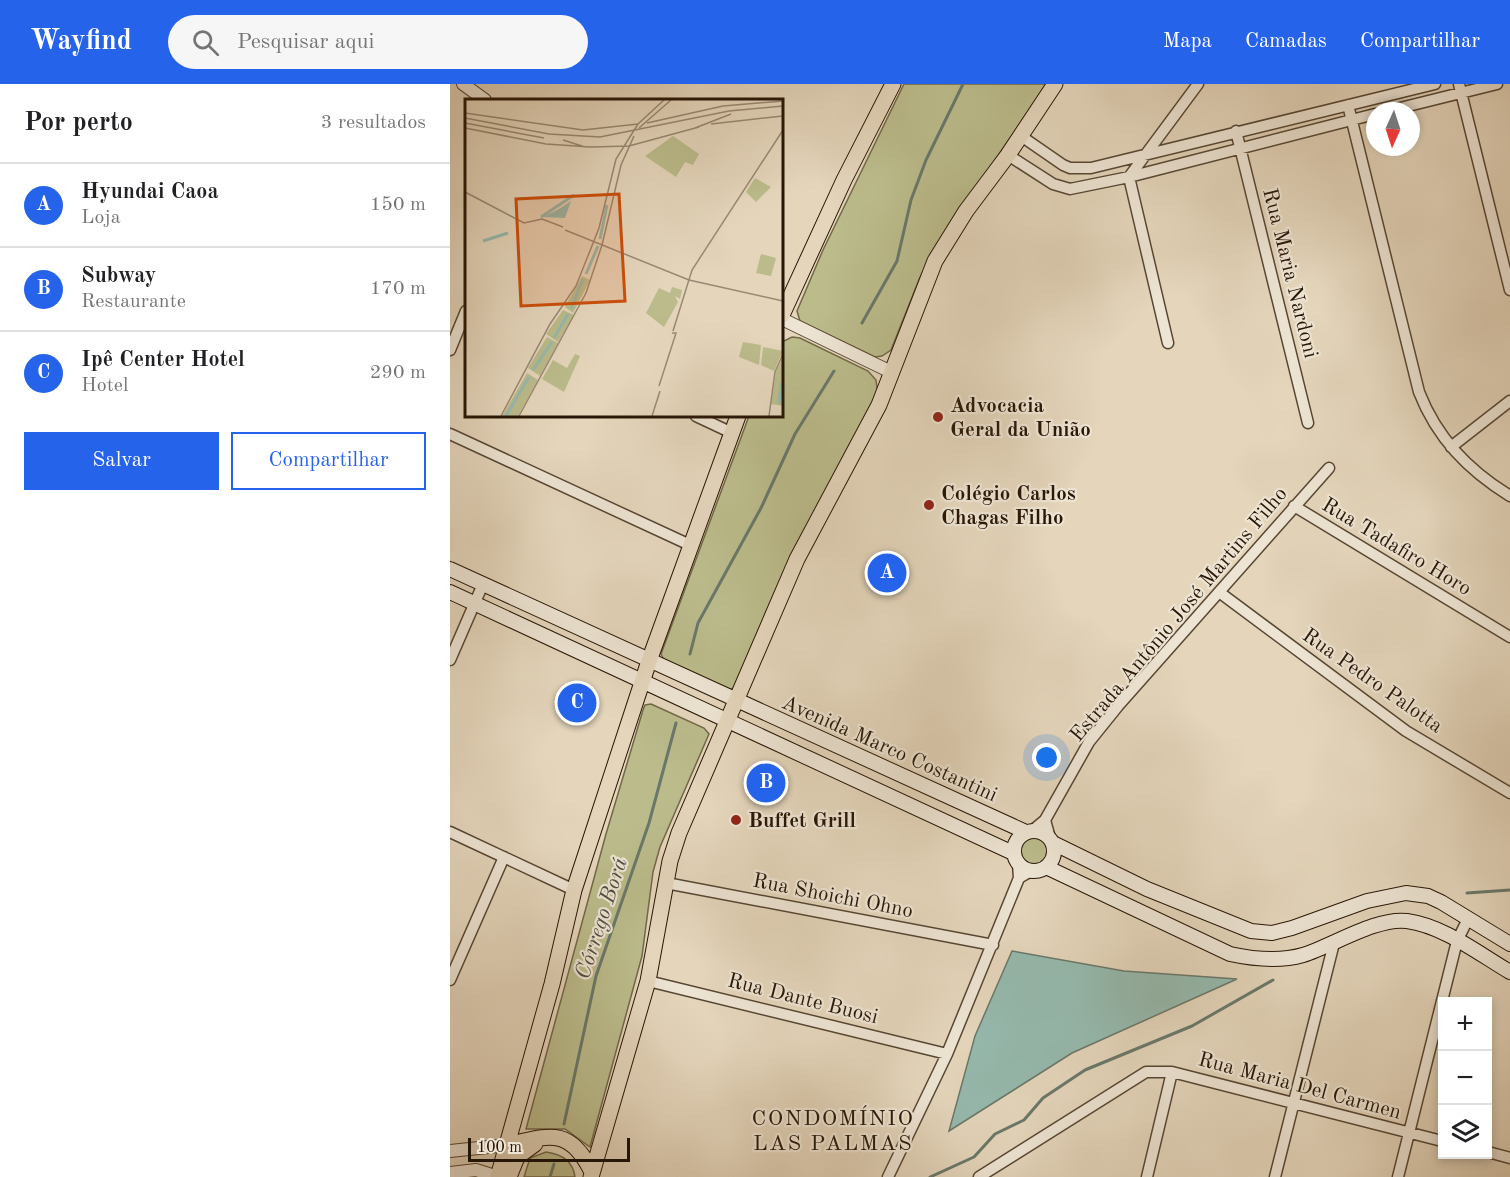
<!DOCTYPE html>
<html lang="pt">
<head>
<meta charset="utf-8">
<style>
	:root { --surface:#fff; --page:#f6f6f6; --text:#202124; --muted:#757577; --line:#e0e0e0; --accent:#2563eb }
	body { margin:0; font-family:"Old Standard TT",serif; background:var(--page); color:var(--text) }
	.controls { position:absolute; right:18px; bottom:18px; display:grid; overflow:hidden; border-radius:0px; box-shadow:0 3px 9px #0003 }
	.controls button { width:54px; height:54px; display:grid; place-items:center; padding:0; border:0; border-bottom:2px solid var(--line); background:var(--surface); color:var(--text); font:30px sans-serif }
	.compass { position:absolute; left:916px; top:18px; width:54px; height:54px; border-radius:50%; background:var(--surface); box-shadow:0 3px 9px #0003; rotate:183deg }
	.scale { position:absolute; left:18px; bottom:15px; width:162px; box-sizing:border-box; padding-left:6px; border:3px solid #281606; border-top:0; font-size:16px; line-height:21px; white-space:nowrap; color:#281606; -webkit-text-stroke:4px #ede4d3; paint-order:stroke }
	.you { position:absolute; left:597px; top:674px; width:21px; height:21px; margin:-15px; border:4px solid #fff; border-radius:50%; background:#1a73e8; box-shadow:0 0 0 9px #1a73e833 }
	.badge { display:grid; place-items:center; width:39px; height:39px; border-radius:50%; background:var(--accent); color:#fff; font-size:20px; font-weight:700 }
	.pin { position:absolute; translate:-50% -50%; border:3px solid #fff; box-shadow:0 2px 6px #0006 }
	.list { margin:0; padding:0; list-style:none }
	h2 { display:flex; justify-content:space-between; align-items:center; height:78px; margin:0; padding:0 24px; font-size:26px }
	h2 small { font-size:20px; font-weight:400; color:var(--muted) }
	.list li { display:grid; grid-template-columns:39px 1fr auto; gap:18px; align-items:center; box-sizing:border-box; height:84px; padding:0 24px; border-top:2px solid var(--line) }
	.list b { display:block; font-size:22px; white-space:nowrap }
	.list p { margin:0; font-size:20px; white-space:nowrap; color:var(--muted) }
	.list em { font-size:20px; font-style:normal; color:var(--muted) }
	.actions { display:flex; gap:12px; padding:18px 24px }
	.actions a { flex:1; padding:14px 0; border:2px solid var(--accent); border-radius:0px; text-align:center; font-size:21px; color:var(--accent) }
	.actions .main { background:var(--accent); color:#fff }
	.icon { flex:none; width:33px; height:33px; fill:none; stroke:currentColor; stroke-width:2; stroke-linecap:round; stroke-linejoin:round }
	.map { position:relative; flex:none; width:1060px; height:1093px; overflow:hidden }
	header { display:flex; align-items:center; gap:36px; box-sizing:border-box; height:84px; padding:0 30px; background:var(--accent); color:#fff }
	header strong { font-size:28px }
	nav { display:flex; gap:33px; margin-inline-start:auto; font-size:21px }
	.search { width:420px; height:54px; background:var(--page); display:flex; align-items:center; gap:15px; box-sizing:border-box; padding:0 21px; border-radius:33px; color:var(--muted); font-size:22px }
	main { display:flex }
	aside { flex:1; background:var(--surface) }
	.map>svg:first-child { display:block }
	.green { fill:#bbbb8b; stroke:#726848; stroke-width:1.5 }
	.water { fill:#95b9ad; stroke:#69786a; stroke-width:1.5 }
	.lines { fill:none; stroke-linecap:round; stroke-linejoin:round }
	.stream { stroke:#69786a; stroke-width:3 }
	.minor-casing { stroke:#574633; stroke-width:13 }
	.tertiary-casing { stroke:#574633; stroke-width:14 }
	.secondary-casing { stroke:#281606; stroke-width:16 }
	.primary-casing { stroke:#281606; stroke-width:17 }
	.minor { stroke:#ede4d3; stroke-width:10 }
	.tertiary { stroke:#ede4d3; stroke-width:12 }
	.secondary { stroke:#ede4d3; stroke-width:14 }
	.primary { stroke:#e4d5bb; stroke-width:15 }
	.poi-dot { fill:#8f2418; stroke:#ede4d3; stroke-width:2 }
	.labels { text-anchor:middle; stroke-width:4.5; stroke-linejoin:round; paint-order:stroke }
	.street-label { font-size:21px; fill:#281606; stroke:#ede4d3 }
	.poi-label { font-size:21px; font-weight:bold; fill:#281606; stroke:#ede4d3; text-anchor:start }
	.water-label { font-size:22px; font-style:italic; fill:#4e4f40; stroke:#ede4d3 }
	.neighbourhood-label { font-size:22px; letter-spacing:1.5px; fill:#281606; stroke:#ede4d3 }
	.inset-river { fill:none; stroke:#95b9ad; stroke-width:3 }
	.inset-road { fill:none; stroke:#998973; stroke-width:1.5 }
	.view { fill:#cb4f0b; fill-opacity:0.15; stroke:#cb4f0b; stroke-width:3 }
	.inset-edge { fill:none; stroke:#281606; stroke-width:3 }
</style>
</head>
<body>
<header>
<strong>Wayfind</strong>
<div class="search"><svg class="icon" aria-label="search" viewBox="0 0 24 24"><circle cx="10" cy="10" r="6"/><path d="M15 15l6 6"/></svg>Pesquisar aqui</div>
<nav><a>Mapa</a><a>Camadas</a><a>Compartilhar</a></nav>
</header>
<main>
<aside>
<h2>Por perto<small>3 resultados</small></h2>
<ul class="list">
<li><span class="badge">A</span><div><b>Hyundai Caoa</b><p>Loja</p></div><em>150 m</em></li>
<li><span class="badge">B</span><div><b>Subway</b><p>Restaurante</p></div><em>170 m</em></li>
<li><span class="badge">C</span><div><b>Ipê Center Hotel</b><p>Hotel</p></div><em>290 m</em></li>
</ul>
<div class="actions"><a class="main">Salvar</a><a>Compartilhar</a></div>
</aside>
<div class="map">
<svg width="1060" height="1093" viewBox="0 0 1060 1093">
	<rect width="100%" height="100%" fill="#e4d5bb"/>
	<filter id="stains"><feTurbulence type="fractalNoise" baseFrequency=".00333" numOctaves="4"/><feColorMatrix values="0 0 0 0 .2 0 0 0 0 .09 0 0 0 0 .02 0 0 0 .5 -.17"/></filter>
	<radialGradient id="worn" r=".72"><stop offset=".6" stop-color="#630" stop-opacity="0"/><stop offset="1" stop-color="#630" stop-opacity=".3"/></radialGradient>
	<!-- green -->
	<path class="green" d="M 454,0 L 597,0 L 490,156 L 470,193 L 441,266 L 432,272 L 425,273 L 350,237 L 347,227 L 373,166 Z
		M 342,253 L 350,254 L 418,287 L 426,296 L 428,311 L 284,604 L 278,606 L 214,576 L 211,570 L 299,332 L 332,332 L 332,258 Z
		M 201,620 L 254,644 L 259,650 L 210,763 L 203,788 L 192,872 L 140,1063 L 115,1045 L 76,1045 L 156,750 L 193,626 L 195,621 Z
		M570 767a14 14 0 1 1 28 0a14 14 0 1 1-28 0Z
		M 96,1068 C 111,1070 123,1077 125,1093 L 74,1093 L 80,1074 Z"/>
	<!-- water -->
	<path class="water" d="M 562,867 L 674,887 L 787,895 L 622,969 L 499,1047 L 525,952 Z"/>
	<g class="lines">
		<!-- stream -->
		<path class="stream" d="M 412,239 L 447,177 L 461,116 L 476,76 L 513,0
			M 240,570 L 248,539 L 311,424 L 345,350 L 384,287
			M 1017,809 L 1060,806
			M 114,1040 L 146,892 L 199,739 L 226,639
			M 100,1093 L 104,1080
			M 480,1093 L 524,1073 L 545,1050 L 574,1036 L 593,1014 L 635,986 L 742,942 L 823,896"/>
		<!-- minor casing -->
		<g class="minor-casing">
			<path id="minor" d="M 1009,0 L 1060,206
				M 898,21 L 969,308 C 987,354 1018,386 1060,412
				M 938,27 L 1047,0
				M 786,47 L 858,339
				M 571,52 L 613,81 L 620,84 L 641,84 L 985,0
				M 558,71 L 603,100 L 620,105 L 679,93 L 925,30
				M 718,259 L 679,93 L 748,0
				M 0,266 L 16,227
				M 246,332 L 280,348
				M 0,350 L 240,461
				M 1001,363 L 1060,317
				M 844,422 L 1060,553
				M 769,508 L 956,647 L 1060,709
				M 0,576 L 33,500
				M 595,736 L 600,754
				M 583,746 L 595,736 L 639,658 L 668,622 L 879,384
				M 0,748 L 124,806
				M 569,794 L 581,787
				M 216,799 L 543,861
				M 0,896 L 54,773
				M 198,897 L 497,970
				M 1038,1068 L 1060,1074
				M 438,1093 L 497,970 L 569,794 L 568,780
				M 529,1093 L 696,988 L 722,988 L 992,1057
				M 697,1093 L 722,988
				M 825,1093 L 884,859
				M 948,1093 L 1007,857 L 1018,835"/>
		</g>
		<!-- tertiary casing -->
		<g class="tertiary-casing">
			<path id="tertiary" d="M 13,0 L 35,16
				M 332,235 L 441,288
				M 0,1067 L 57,1061
				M 0,1089 L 26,1086 L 48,1093"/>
		</g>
		<!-- secondary casing -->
		<g class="secondary-casing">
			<path id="secondary" d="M 0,485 L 576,748
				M 0,508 L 563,769
				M564 767a20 20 0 1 1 40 0a20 20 0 1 1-40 0Z
				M 603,759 L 697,805 L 801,847 L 822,849 L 842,844 L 917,817 L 956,809 L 978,812 L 991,818 L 1060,860
				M 596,783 L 780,870 C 803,875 829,878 853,871 C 882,862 927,833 957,837 C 994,842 1029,870 1060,888"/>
		</g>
		<!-- primary casing -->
		<g class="primary-casing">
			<path id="primary" d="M 332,231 L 394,96 L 443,0
				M 57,1061 C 100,1051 120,1043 142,1088
				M 48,1093 L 102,900 L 124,806 L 199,577 L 288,332
				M 59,1093 L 67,1073 L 85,1060
				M 141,1093 L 198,897 L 220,777 L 229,749 L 347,475 L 429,321 L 485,177 L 516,127 L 558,71 L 605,0"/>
		</g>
		<!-- minor -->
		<use href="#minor" class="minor"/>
		<!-- tertiary -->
		<use href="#tertiary" class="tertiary"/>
		<!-- secondary -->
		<use href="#secondary" class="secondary"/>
		<!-- primary -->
		<use href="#primary" class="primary"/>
	</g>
	<!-- markers -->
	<g class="poi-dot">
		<circle cx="488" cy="333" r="6"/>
		<circle cx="479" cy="421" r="6"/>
		<circle cx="286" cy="736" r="6"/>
	</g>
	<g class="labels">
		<!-- street labels -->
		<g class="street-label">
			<text transform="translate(841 189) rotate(76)" y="7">Rua Maria Nardoni</text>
			<text transform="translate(947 462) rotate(31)" y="7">Rua Tadafiro Horo</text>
			<text transform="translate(728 530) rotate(-50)" y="7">Estrada Antônio José Martins Filho</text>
			<text transform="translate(923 596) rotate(35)" y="7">Rua Pedro Palotta</text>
			<text transform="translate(440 664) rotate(24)" y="7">Avenida Marco Costantini</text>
			<text transform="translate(383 811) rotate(11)" y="7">Rua Shoichi Ohno</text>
			<text transform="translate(353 914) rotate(14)" y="7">Rua Dante Buosi</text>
			<text transform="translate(850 1001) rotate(15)" y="7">Rua Maria Del Carmen</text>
		</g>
		<!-- poi labels -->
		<g class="poi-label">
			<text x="500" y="328">Advocacia<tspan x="500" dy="24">Geral da União</tspan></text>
			<text x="491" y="416">Colégio Carlos<tspan x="491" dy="24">Chagas Filho</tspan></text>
			<text x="298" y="743">Buffet Grill</text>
		</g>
		<!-- water labels -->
		<g class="water-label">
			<text transform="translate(150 834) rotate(-72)" y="8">Córrego Borá</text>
		</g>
		<!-- neighbourhood labels -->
		<g class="neighbourhood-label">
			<text x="383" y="1041">CONDOMÍNIO<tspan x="383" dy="25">LAS PALMAS</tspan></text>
		</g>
	</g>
	<!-- overview -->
	<g transform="translate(15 15)">
		<rect width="318" height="318" fill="#e4d5bb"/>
		<path d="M 208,37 L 234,55 L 228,66 L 220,63 L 211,78 L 180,57 ZM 290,79 L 306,88 L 291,103 L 281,93 ZM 296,155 L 311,159 L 306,177 L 291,174 ZM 117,177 L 125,181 L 108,214 L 100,208 ZM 207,188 L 217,191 L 215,200 L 210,197 L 213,203 L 199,228 L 181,214 L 194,189 L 205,194 ZM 98,211 L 109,216 L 93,243 L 81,235 ZM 82,238 L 93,244 L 75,277 L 63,269 ZM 278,243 L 296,246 L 294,266 L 274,258 ZM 298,248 L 318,252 L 309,272 L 296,266 ZM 110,255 L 115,257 L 99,293 L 77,280 L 88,261 L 102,269 ZM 318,258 L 318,307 L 306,305 L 311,273 ZM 62,274 L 73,281 L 53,317 L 37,317 Z" fill="#bbbb8b"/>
		<path d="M 106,102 L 100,119 L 78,118 L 94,110 Z" fill="#95b9ad"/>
		<path class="inset-river" d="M 76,118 L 109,96M 135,140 L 142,106M 18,142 L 43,134M 121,175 L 133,147M 106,210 L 118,180M 89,239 L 103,215M 68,271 L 87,243M 314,305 L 316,284M 41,317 L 64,278"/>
		<path class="inset-road" d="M 0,14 L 118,31 L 173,25M 0,19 L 84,35 L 135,38 L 264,12 L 318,7M 0,24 L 79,39M 182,24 L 258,7 L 318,2M 246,25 L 318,17M 0,29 L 81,45 L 126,48 L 164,47 L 234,28M 174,29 L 206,1M 230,29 L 266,15M 98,41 L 120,48M 0,93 L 59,124 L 77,120 L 98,128M 100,131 L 224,181 L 318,202M 208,232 L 227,171 L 318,31M 194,287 L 211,234 L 207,234M 36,317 L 85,225 L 111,187 L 134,129 L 151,60 L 173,25 L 199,1M 54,317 L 121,194 L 137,146 L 156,66 L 169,37M 187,317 L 195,292M 304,317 L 310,273 L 318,255"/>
		<path class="view" d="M 154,95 L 160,202 L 56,207 L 51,100 Z"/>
		<rect width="318" height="318" class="inset-edge"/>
	</g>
	<rect width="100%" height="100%" filter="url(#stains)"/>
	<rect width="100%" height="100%" fill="url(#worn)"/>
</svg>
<div class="controls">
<button>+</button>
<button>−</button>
<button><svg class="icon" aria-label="layers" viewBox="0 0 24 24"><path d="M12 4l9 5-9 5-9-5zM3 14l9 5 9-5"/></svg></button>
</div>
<svg class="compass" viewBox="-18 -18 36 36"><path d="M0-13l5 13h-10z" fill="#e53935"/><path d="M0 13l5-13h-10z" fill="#757577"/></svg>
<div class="scale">100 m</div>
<div class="you"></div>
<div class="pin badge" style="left:437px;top:489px">A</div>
<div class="pin badge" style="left:316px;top:699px">B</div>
<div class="pin badge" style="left:127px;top:619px">C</div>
</div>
</main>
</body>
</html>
